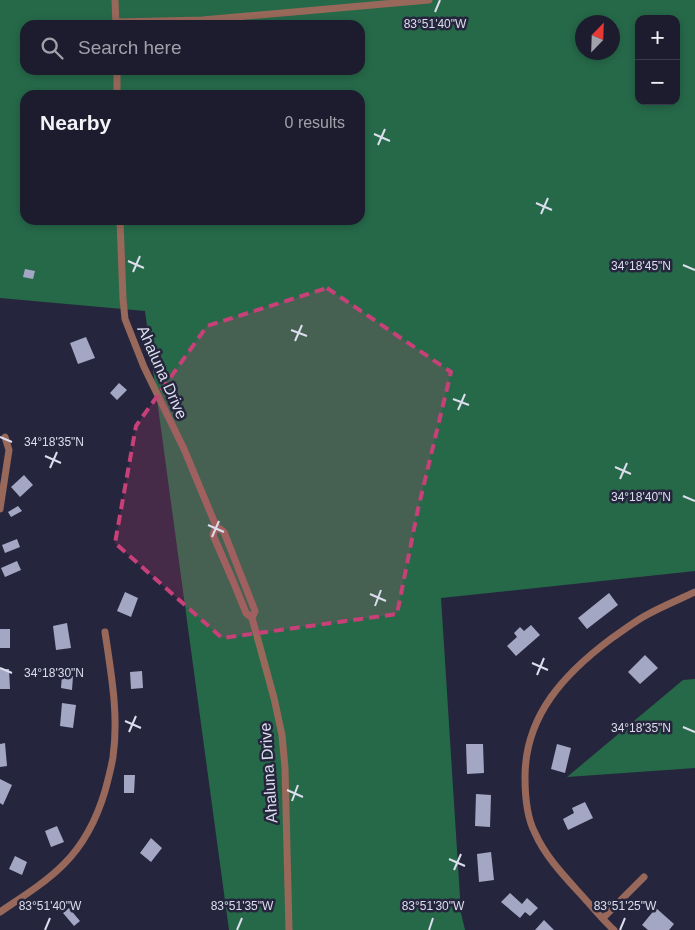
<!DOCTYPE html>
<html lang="en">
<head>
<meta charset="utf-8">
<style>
	:root { --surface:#1c1c2e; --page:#252536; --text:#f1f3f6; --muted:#a0a1aa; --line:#3a3a4a }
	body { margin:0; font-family:Helvetica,sans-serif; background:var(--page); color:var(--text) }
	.controls { position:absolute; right:15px; top:15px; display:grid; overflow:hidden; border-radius:10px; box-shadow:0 2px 8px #0003 }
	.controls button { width:45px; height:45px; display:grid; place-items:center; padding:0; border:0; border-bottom:1px solid var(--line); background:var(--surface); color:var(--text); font:25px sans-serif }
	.compass { position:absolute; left:575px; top:15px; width:45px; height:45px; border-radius:50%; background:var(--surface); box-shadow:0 2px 8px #0003; rotate:23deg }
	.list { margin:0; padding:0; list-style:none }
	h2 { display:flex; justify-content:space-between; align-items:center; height:65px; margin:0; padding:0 20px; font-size:21px }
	h2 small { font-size:16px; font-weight:400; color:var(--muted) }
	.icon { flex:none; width:28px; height:28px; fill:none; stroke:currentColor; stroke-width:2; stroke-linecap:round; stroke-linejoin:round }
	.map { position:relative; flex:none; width:695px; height:930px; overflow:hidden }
	.search { position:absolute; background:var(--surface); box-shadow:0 2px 8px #0003; left:20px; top:20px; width:345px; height:55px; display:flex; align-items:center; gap:12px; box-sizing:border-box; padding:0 18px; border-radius:15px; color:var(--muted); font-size:19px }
	.panel { position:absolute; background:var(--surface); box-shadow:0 2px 8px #0003; left:20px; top:90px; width:345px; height:135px; border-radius:15px }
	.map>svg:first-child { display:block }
	.forest { fill:#266949; fill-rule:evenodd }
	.building { fill:#a4a7c4 }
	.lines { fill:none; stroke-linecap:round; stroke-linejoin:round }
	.minor { stroke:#98685a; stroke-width:7 }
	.marked { fill:#c74078; fill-opacity:0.2; stroke:#c74078; stroke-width:4; stroke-dasharray:10 6; stroke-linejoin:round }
	.ticks { fill:none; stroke:#dcdeee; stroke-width:2 }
	.labels { text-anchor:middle; stroke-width:5; stroke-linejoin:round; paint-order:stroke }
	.street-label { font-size:16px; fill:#dcdeee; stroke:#25263d }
	.ticks-label { font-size:12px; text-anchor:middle; fill:#dcdeee; stroke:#25263d; stroke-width:5; stroke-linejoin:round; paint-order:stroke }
</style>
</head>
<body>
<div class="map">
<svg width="695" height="930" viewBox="0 0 695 930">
	<rect width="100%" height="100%" fill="#25263d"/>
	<!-- forest -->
	<path class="forest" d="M 0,0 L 695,0 L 695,571 L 441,598 L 461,913 L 465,930 L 229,930 L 145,311 L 0,298 ZM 639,19 L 676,19 L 676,101 L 639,101 ZM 582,22 L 612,22 L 612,52 L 582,52 ZM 25,25 L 360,25 L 360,70 L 25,70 ZM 25,95 L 360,95 L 360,220 L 25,220 Z
		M 695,679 L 695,768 L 567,777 L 683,680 Z"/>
	<!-- building -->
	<path class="building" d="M 25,269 L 35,271 L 33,279 L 23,277 Z
		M 86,337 L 95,358 L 78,364 L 70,343 Z
		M 119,383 L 127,390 L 117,400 L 110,393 Z
		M 24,475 L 33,485 L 20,497 L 11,487 Z
		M 18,506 L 22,511 L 11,517 L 8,512 Z
		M 17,539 L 20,547 L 5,553 L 2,545 Z
		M 17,561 L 21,570 L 5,577 L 1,568 Z
		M 125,592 L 138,598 L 131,617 L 117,611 Z
		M 609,593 L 618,605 L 587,629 L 578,618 Z
		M 67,623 L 71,648 L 56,650 L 53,626 Z
		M 531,625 L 540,635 L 516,656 L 507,646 L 517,637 L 514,633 L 520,627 L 524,631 Z
		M 0,629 L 10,629 L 10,648 L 0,648 Z
		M 645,655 L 658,668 L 640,684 L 628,672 Z
		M 0,669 L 9,669 L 10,689 L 0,689 Z
		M 142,671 L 143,688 L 131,689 L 130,672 Z
		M 62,675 L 73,676 L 72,690 L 61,688 Z
		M 62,703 L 76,705 L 73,728 L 60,726 Z
		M 5,743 L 7,766 L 0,767 L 0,744 Z
		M 466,744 L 483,744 L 484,773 L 467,774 Z
		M 557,744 L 571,748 L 565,773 L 551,769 Z
		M 124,775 L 135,775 L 134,793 L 124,793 Z
		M 0,779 L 12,785 L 3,805 L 0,803 Z
		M 476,794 L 491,795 L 490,827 L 475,826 Z
		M 585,802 L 593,818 L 568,830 L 563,819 L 574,813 L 572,808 Z
		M 57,826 L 64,842 L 51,847 L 45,831 Z
		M 151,838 L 162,848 L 151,862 L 140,853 Z
		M 491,852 L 494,880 L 479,882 L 477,854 Z
		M 15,856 L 27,862 L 22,875 L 9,869 Z
		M 510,893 L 522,904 L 527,898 L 538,908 L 530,916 L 525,912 L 520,918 L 501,902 Z
		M 69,908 L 80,921 L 74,926 L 63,913 Z
		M 656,908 L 674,924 L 669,930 L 648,930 L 642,925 Z
		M 544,920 L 554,930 L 535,930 Z"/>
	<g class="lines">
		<!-- minor -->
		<path class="minor" d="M 115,0 L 116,25
			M 116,22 L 202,20 L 429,0
			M 117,70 L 117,95
			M 120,220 L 123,299 L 125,319 L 144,367 L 184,449 L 216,526 L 224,532 L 255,611 L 252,618
			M 0,509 L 9,450 L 5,437
			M 216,526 L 213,535 L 233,581 L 246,613 L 252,618 L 274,698 L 282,735 L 285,768 L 289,930
			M 0,912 C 22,897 45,883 64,864 C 85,843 97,818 105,791 C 108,780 111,769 113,757 C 119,715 111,673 105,632
			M 603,918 L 644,877
			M 614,930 C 604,921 595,910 585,899 C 567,879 546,858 535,833 C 527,818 525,794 525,777 C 525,715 565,673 612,638 C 622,631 633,623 643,617 C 660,607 678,600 695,592"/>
	</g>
	<!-- marked area -->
	<path class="marked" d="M 327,288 L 451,372 L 418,509 L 397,614 L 222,638 L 115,543 L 136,426 L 207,326 Z"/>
	<!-- ticks -->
	<path class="ticks" d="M 435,12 L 440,0M 374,134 L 390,141M 378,145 L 385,129M 536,203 L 552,210M 541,214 L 548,198M 128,261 L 144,268M 683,265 L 695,270M 133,272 L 140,256M 291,330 L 307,336M 295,341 L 302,325M 453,399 L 469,405M 458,410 L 465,394M 0,437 L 12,442M 45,456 L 61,463M 615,467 L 631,474M 50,468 L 57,452M 620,479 L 627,463M 683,496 L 695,501M 208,525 L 224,532M 212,537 L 219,521M 370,594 L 386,601M 375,606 L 381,590M 532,663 L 548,670M 0,668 L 12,673M 537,675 L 544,658M 125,721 L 141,728M 683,727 L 695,732M 129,732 L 136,716M 287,790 L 303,797M 292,801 L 298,785M 449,859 L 465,866M 454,870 L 461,854M 45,930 L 50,918M 237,930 L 242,918M 429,930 L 433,918M 620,930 L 625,918"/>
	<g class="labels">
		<!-- street labels -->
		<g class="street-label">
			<text transform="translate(163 372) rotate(66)" y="6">Ahaluna Drive</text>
			<text transform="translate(268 773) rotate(-94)" y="6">Ahaluna Drive</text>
		</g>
	</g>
	<g class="ticks-label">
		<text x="435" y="28">83°51'40"W</text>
		<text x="641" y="270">34°18'45"N</text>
		<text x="54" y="446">34°18'35"N</text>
		<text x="641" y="501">34°18'40"N</text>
		<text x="54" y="677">34°18'30"N</text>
		<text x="641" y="732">34°18'35"N</text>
		<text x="50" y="910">83°51'40"W</text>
		<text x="242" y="910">83°51'35"W</text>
		<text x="433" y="910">83°51'30"W</text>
		<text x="625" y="910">83°51'25"W</text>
	</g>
</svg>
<div class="controls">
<button>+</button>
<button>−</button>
</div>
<svg class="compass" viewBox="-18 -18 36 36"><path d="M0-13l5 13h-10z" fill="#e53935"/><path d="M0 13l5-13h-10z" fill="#a0a1aa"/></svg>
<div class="search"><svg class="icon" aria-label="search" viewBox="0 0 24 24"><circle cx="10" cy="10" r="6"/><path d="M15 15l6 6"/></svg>Search here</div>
<section class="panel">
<h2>Nearby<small>0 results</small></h2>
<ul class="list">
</ul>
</section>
</div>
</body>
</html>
